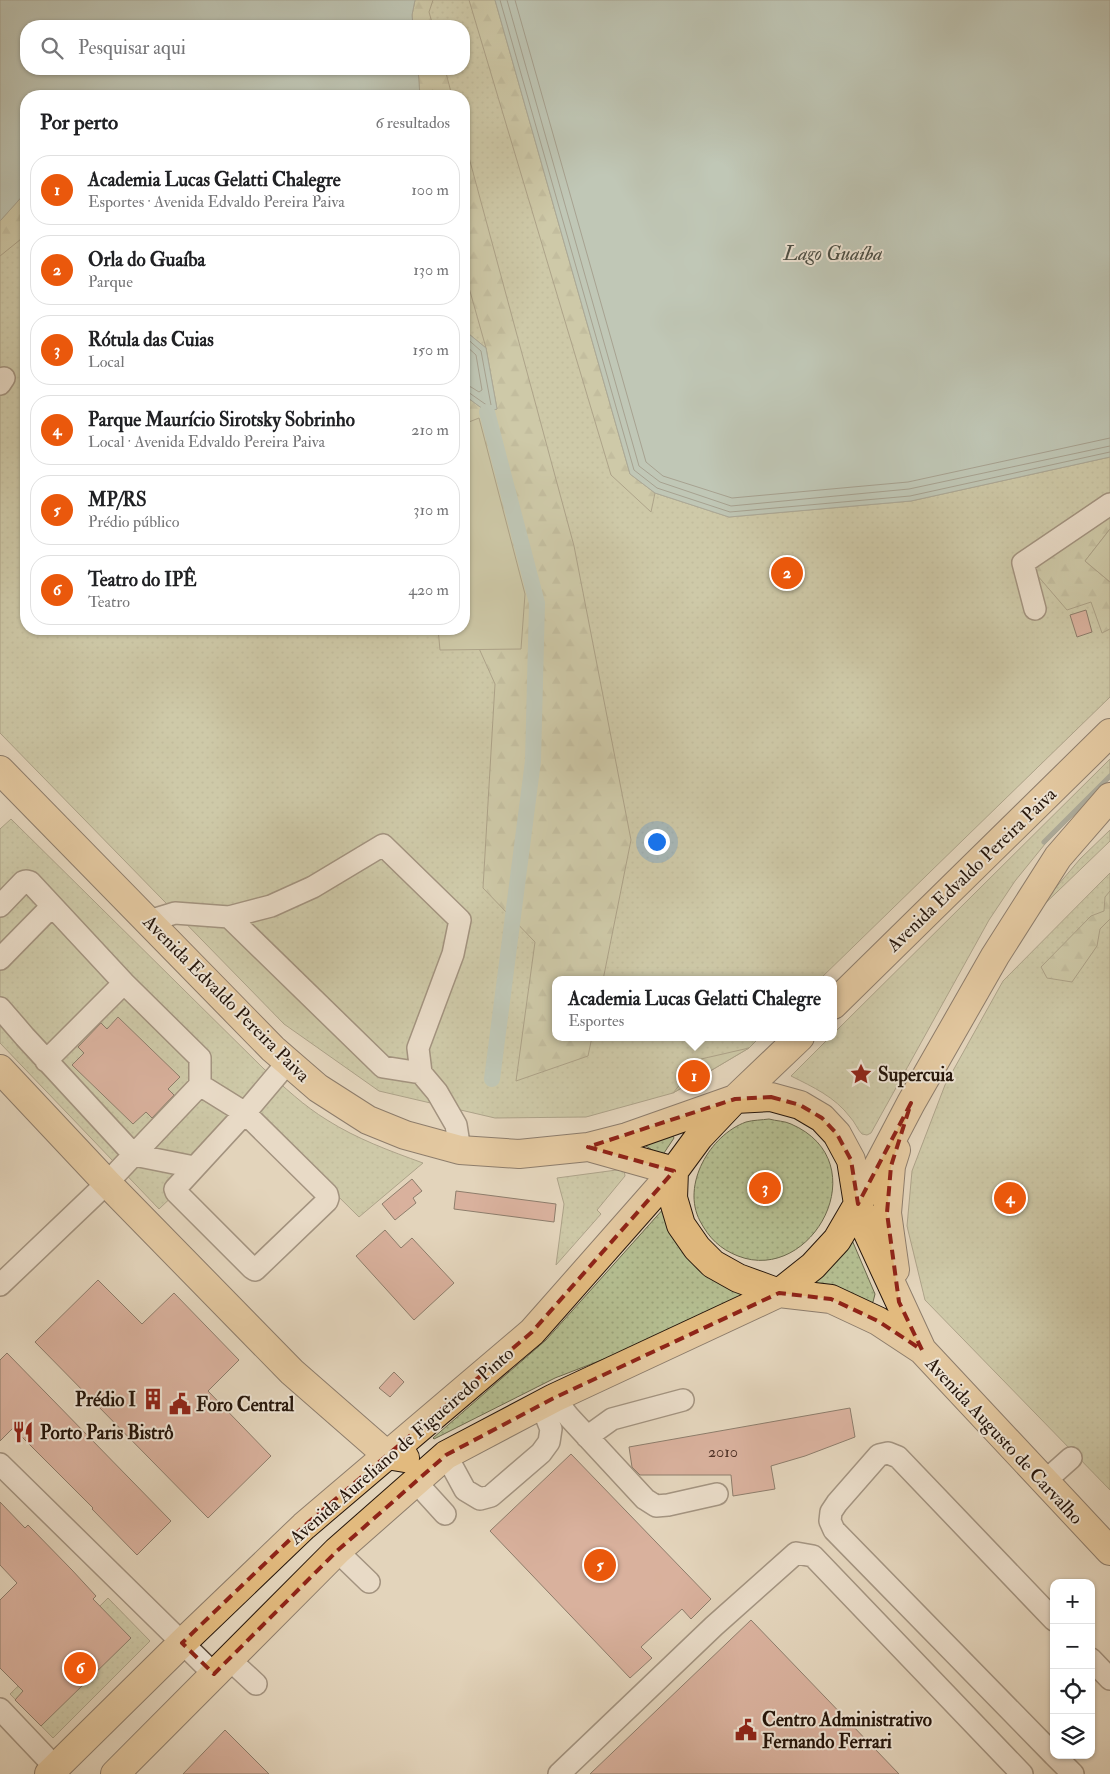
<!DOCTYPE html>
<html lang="pt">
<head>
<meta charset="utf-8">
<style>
	:root { --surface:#fff; --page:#f2f2f2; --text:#202124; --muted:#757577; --line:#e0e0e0; --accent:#ea580c }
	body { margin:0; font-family:"IM FELL Double Pica",serif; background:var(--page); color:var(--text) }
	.controls { position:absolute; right:15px; bottom:15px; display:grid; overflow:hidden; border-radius:10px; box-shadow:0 1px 4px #0004 }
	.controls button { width:45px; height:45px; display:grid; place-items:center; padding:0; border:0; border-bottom:1px solid var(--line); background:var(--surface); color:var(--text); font:25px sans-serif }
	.you { position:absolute; left:656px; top:841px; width:18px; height:18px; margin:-12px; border:4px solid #fff; border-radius:50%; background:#1a73e8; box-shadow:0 0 0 8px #1a73e833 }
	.badge { display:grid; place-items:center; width:32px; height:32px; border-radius:50%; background:var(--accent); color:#fff; font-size:16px; font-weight:700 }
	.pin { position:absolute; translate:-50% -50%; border:2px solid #fff; box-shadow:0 1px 5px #0006 }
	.popup { position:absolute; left:552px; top:976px; width:285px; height:65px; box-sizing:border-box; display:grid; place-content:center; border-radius:10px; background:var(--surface); filter:drop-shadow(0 1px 4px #0005); font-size:16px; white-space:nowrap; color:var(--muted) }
	.popup b { font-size:19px; color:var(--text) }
	.popup::after { content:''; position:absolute; left:50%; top:100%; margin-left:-10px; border:10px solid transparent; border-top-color:var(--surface) }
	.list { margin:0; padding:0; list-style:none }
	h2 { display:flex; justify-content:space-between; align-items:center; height:65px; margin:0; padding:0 20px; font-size:21px }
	h2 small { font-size:16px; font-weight:400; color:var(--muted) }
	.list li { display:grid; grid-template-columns:32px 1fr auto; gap:15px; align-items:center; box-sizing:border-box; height:70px; margin:0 10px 10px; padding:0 10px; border:1px solid var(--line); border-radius:20px }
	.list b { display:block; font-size:19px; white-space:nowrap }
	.list p { margin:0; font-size:16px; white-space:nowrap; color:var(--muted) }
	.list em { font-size:16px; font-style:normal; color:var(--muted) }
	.icon { flex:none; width:28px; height:28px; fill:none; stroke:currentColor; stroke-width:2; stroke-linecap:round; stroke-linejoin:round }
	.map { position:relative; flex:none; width:1110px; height:1774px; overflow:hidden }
	.search { position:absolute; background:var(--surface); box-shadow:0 1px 4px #0004; left:20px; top:20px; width:450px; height:55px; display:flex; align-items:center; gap:12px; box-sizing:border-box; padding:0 18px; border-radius:20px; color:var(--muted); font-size:19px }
	.panel { position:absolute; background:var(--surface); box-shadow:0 1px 4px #0004; left:20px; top:90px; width:450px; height:545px; border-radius:20px }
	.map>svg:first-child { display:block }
	.grass { fill:url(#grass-dots); stroke:#6c694d }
	.forest { fill:url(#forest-firs); stroke:#6c694d }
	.garden { fill:#b4bd90; stroke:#6c694d }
	.water { fill:#95b8af; stroke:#68776d }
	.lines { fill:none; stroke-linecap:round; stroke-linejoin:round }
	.shore { stroke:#5d665c; stroke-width:1 }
	.stream { stroke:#68776d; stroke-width:5 }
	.canal { stroke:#95b8af; stroke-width:16 }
	.building { fill:#cd8878; stroke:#25150a }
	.minor-casing { stroke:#544536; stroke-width:24 }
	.major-casing { stroke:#25150a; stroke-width:30 }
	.minor { stroke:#ede3d3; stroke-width:21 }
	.major { stroke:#e2ba7e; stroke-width:28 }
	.marked { fill:none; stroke:#8f2418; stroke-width:4; stroke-dasharray:10 6; stroke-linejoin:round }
	.labels { text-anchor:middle; stroke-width:4; stroke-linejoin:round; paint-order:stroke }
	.number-label { font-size:16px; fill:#4f3226 }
	.street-label { font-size:19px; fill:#25150a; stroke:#ede3d3 }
	.poi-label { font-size:19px; font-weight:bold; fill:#25150a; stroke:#ede3d3; text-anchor:start }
	.water-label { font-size:20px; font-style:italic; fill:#4c4e44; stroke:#ede3d3 }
</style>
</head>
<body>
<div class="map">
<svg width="1110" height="1774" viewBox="0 0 1110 1774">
	<defs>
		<pattern id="grass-dots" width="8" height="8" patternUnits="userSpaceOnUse" patternTransform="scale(1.25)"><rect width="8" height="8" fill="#b4bd90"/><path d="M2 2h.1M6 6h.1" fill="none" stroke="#9ba27b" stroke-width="1.8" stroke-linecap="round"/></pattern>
		<pattern id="forest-firs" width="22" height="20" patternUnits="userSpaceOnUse" patternTransform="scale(1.25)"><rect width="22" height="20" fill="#b4bd90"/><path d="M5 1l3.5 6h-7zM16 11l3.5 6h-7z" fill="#9ba27b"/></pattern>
	</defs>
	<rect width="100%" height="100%" fill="#e3d4bb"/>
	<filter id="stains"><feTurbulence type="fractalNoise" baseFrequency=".004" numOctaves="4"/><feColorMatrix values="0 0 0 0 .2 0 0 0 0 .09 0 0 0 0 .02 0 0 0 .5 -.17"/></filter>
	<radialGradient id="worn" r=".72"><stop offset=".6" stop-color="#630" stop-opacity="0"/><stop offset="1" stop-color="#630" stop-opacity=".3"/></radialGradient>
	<!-- grass -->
	<path class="grass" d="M 415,0 L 495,0 L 655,493 L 729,517 L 911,501 L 1110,457 L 1110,697 L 819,980 L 555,980 L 555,1037 L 760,1037 L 749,1048 L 673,1093 L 586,1117 L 495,1118 L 379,1091 L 284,1024 L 0,733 L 0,221 L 26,192 L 26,629 L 464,629 L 464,395 L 487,412 L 486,348 L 464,330 L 464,96 L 420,96 L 418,69 L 464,69 L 464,26 L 413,26 Z
		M 1110,759 L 1110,779 L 1045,844 L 1015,881 L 989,920 L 871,1133 L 867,1135 L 862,1134 C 857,1129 855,1122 850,1117 C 835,1097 813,1087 791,1076 L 830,1037 L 833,1037 L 833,1034 Z
		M 11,819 L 264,1069 C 284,1087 304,1106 327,1120 C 357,1139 390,1151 423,1163 L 359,1217 L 257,1116 L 159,1209 L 0,1043 L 0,829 Z
		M 1110,830 L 1110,841 L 1030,918 L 1080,859 Z
		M 1110,873 L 1110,1490 L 925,1300 L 907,1226 L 912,1171 L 945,1085 L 1003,981 Z
		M 769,1119 C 776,1121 785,1121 791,1124 C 879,1162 812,1285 738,1256 C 720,1249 709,1238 700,1221 C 681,1185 710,1135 746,1122 C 753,1120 762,1120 769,1119 Z
		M 672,1134 L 674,1138 L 662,1156 L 641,1143 Z
		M 624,1169 L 625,1176 L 597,1210 L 601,1214 L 556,1265 L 564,1204 L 557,1178 Z
		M 665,1207 L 743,1295 L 687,1327 L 555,1378 L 434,1439 L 433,1438 L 546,1340 Z
		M 852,1240 L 875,1294 L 873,1302 L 869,1304 L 816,1286 L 815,1281 C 830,1269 841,1255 852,1240 Z
		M 108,1598 L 150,1641 L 53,1738 L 10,1694 Z"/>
	<!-- forest -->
	<path class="forest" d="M 415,0 L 433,0 L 429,12 L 433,26 L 413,26 L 412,15 Z
		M 469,0 L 495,0 L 630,474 L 655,493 L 651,512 L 611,475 Z
		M 418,69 L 445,69 L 452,96 L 420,96 Z
		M 464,139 L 574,546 L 631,840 L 603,980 L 555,980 L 555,1037 L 592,1037 L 588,1056 L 516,1081 L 535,942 L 483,888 L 495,684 L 464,615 L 464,395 L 487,412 L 497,409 L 486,348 L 464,270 Z
		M 26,192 L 26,235 L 0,256 L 0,221 Z
		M 1110,515 L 1110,529 L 1085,561 L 1110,582 L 1110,629 L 1102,633 L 1091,602 L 1067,610 L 1031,568 Z
		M 1110,891 L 1110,919 L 1100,929 L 1097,946 L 1072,982 L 1047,978 L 1041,967 L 1091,916 L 1104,911 L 1105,897 Z"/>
	<!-- garden -->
	<path class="garden" d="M 479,418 L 525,594 L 521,649 L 440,650 L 438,629 L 464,629 L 464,424 Z
		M 1110,529 L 1110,582 L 1085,561 Z
		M 749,1048 L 673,1093 L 701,1059 Z"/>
	<!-- water -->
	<path class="water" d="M 0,0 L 415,0 L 412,15 L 413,26 L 26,26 L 26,69 L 418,69 L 420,96 L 26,96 L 26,192 L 0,221 Z
		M 495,0 L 1110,0 L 1110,457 L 911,501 L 729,517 L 655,493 L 630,474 Z
		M 464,330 L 486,348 L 497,409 L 487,412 L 464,395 Z"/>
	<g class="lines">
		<!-- shore -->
		<path class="shore" d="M 500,0 L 634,470 L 657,488 L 730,512 L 910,496 L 1110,452
			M 507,0 L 639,466 L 660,482 L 731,506 L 909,489 L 1110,446
			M 515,0 L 646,462 L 663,476 L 732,498 L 908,482 L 1110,438
			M 464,336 L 481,351 L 491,405 L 488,406 L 468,392 L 464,392
			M 464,344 L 476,355 L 482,390 L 479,392 L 471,387 L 464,385"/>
		<!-- stream -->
		<path class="stream" d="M 1044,842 L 1110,776"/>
		<!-- canal -->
		<path class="canal" d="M 487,412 L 537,603 L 533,761 L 492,1079"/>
	</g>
	<!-- building -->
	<path class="building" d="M 1086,610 L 1092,632 L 1077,637 L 1070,615 Z
		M 118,1017 L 180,1077 L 168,1089 L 174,1095 L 152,1118 L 146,1112 L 133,1124 L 72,1065 L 84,1053 L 78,1047 L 101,1023 L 107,1029 Z
		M 412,1179 L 422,1191 L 413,1198 L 416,1203 L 395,1220 L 382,1204 Z
		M 456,1191 L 556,1204 L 554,1222 L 454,1209 Z
		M 385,1230 L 401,1248 L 412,1238 L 454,1283 L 414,1320 L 356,1256 Z
		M 98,1280 L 142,1324 L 174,1293 L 239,1360 L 208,1391 L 271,1456 L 208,1518 L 35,1342 Z
		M 7,1353 L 171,1521 L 137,1555 L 92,1509 L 93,1508 L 13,1428 L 0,1441 L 0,1360 Z
		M 394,1372 L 404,1382 L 390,1397 L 379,1388 Z
		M 850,1408 L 855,1437 L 805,1456 L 771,1466 L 775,1489 L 733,1496 L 731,1475 L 640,1475 L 632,1467 L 629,1447 Z
		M 571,1454 L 711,1599 L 691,1619 L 682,1609 L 641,1647 L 652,1658 L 630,1678 L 490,1531 Z
		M 0,1502 L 25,1528 L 28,1525 L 72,1570 L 96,1596 L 93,1599 L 131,1638 L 41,1726 L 15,1700 L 23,1691 L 0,1668 L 0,1600 L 17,1583 L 0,1565 Z
		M 751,1620 L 899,1774 L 590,1774 Z
		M 225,1730 L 269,1774 L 183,1774 Z"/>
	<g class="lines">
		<!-- minor casing -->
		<g class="minor-casing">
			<path id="minor" d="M 0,384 L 4,378
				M 1035,609 L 1023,563 L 1110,504
				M 0,906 L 23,882 L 26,881 L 30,882 L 124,983 L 200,1058 L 200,1085 L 107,1183 L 0,1285
				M 149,921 L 175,913 L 229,917
				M 0,959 L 52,906
				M 0,1008 L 25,1037 L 134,1155 L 194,1167
				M 46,1061 L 124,983
				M 421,1073 L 418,1048 L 453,954 L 460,920 L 383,845 L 313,887 L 271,906 L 229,917 L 383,1067 L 421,1073 L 437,1092 L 456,1125 L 460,1150
				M 200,1085 L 245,1113 L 288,1062
				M 245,1113 L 327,1194 L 328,1198 L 327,1201 L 255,1270 L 252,1268 L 176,1192 L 175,1189 Z
				M 554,1398 L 569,1417 L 645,1499 L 656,1506 L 668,1505 L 717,1494
				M 587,1437 L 612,1419 L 683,1400
				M 446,1455 L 465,1490 L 480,1499 L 491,1496 L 541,1453 L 549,1442 L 551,1429 L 541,1404
				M 0,1464 L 214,1674
				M 415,1481 L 445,1514
				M 1044,1482 L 1071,1458
				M 337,1551 L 369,1582
				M 1054,1620 L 898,1457 L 888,1453 L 879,1455 L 837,1503 L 831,1512 L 830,1521 L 834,1530 L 1054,1755
				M 229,1659 L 256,1684
				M 1091,1659 L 1110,1679
				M 0,1709 L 55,1767
				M 1054,1755 L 1073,1774
				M 559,1774 L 714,1626 L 796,1553 L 813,1556 L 1022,1774"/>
		</g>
		<!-- major casing -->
		<g class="major-casing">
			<path id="major" d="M 0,770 L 273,1049 L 318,1088 L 368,1120 L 405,1135 L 460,1150 L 519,1154 L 588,1147 L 627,1137 L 735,1099 L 771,1097 L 800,1105 L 822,1118 L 837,1134 L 851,1160 L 858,1204 L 867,1231 L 922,1350
				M 833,1005 L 1110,733
				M 0,1069 L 107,1183 L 292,1372 L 387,1455 L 405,1458
				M 592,1148 L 674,1171 L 673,1198 L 681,1225 L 697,1248 L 713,1264 L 738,1278 L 779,1293 L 831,1299 L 878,1321 L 922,1350 L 1110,1551
				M 895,1270 L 887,1213 L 891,1166 L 896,1150
				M 49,1774 L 182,1643 L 304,1526 L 532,1332 L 674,1171 L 699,1137 L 735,1099 L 800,1037
				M 115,1774 L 337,1551 L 446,1455 L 554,1398 L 779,1293 L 813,1266 L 837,1240 L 858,1204 L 911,1103 L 995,956 L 1058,857 L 1110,797"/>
		</g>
		<!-- minor -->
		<use href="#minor" class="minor"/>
		<!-- major -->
		<use href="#major" class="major"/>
	</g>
	<!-- marked area -->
	<path d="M0 0H1110V1774H0ZM 771,1097 L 800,1105 L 822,1118 L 837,1134 L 851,1160 L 858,1204 L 911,1103 L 891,1166 L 887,1213 L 899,1302 L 922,1350 L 878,1321 L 831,1299 L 779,1293 L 554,1398 L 446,1455 L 337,1551 L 214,1674 L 182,1643 L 304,1526 L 532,1332 L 674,1171 L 588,1147 L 735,1099 Z" fill="#e3d4bb" fill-opacity=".55" fill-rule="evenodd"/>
	<path class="marked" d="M 771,1097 L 800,1105 L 822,1118 L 837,1134 L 851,1160 L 858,1204 L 911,1103 L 891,1166 L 887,1213 L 899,1302 L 922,1350 L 878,1321 L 831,1299 L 779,1293 L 554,1398 L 446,1455 L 337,1551 L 214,1674 L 182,1643 L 304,1526 L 532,1332 L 674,1171 L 588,1147 L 735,1099 Z"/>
	<!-- icons -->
	<defs>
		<g id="sight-bare" transform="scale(1.725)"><path d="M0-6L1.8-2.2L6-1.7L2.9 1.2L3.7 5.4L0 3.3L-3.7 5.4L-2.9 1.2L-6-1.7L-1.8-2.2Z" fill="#8f2418" stroke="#ede3d3" stroke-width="2.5" paint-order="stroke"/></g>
		<g id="building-bare" transform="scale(1.725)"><path d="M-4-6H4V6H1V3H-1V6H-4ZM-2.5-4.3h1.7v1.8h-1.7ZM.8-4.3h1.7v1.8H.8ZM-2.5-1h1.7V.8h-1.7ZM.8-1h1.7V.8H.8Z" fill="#8f2418" stroke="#ede3d3" stroke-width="2.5" paint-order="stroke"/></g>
		<g id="civic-bare" transform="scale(1.725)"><path d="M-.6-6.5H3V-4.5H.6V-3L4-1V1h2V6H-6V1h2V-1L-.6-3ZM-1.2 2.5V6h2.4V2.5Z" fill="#8f2418" stroke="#ede3d3" stroke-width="2.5" paint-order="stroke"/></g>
		<g id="restaurant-bare" transform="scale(1.725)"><path d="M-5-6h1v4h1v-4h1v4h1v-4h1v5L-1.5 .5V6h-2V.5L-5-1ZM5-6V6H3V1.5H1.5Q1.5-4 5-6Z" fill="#8f2418" stroke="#ede3d3" stroke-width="2.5" paint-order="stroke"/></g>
	</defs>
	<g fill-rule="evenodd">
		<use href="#sight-bare" x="861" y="1074"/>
		<use href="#building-bare" x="153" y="1399"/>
		<use href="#civic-bare" x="180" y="1404"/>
		<use href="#restaurant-bare" x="23" y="1432"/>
		<use href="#civic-bare" x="746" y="1730"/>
	</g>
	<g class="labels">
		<!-- number labels -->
		<g class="number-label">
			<text x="723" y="1457">2010</text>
		</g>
		<!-- street labels -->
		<g class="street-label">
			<text transform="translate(971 869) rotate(-44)" y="7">Avenida Edvaldo Pereira Paiva</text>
			<text transform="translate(227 998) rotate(45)" y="7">Avenida Edvaldo Pereira Paiva</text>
			<text transform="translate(1005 1440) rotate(47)" y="7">Avenida Augusto de Carvalho</text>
			<text transform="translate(401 1445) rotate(-41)" y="7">Avenida Aureliano de Figueiredo Pinto</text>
		</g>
		<!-- poi labels -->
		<g class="poi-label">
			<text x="878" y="1081">Supercuia</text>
			<text x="136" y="1406" text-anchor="end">Prédio I</text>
			<text x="196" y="1411">Foro Central</text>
			<text x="40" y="1439">Porto Paris Bistrô</text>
			<text x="762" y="1726">Centro Administrativo<tspan x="762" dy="22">Fernando Ferrari</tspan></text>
		</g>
		<!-- water labels -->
		<g class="water-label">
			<text x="833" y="260">Lago Guaíba</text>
		</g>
	</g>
	<rect width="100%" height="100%" filter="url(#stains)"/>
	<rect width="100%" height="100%" fill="url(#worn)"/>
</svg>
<div class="controls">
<button>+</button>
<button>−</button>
<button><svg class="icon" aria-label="locate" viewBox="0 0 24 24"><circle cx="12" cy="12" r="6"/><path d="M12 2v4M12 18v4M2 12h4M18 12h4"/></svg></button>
<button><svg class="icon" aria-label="layers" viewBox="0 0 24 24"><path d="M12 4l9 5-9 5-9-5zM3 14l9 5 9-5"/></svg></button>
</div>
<div class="you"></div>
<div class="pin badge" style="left:694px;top:1076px">1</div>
<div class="popup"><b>Academia Lucas Gelatti Chalegre</b>Esportes</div>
<div class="pin badge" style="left:787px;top:573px">2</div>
<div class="pin badge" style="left:765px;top:1188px">3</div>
<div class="pin badge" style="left:1010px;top:1198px">4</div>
<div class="pin badge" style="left:600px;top:1565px">5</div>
<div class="pin badge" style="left:80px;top:1668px">6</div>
<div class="search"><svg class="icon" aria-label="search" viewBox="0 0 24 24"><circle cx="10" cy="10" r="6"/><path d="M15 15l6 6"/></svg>Pesquisar aqui</div>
<section class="panel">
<h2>Por perto<small>6 resultados</small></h2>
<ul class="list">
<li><span class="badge">1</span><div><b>Academia Lucas Gelatti Chalegre</b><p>Esportes · Avenida Edvaldo Pereira Paiva</p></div><em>100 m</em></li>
<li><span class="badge">2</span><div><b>Orla do Guaíba</b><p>Parque</p></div><em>130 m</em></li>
<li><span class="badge">3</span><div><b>Rótula das Cuias</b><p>Local</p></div><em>150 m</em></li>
<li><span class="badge">4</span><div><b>Parque Maurício Sirotsky Sobrinho</b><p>Local · Avenida Edvaldo Pereira Paiva</p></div><em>210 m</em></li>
<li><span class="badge">5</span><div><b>MP/RS</b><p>Prédio público</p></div><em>310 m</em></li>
<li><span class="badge">6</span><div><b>Teatro do IPÊ</b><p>Teatro</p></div><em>420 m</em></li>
</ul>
</section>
</div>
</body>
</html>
